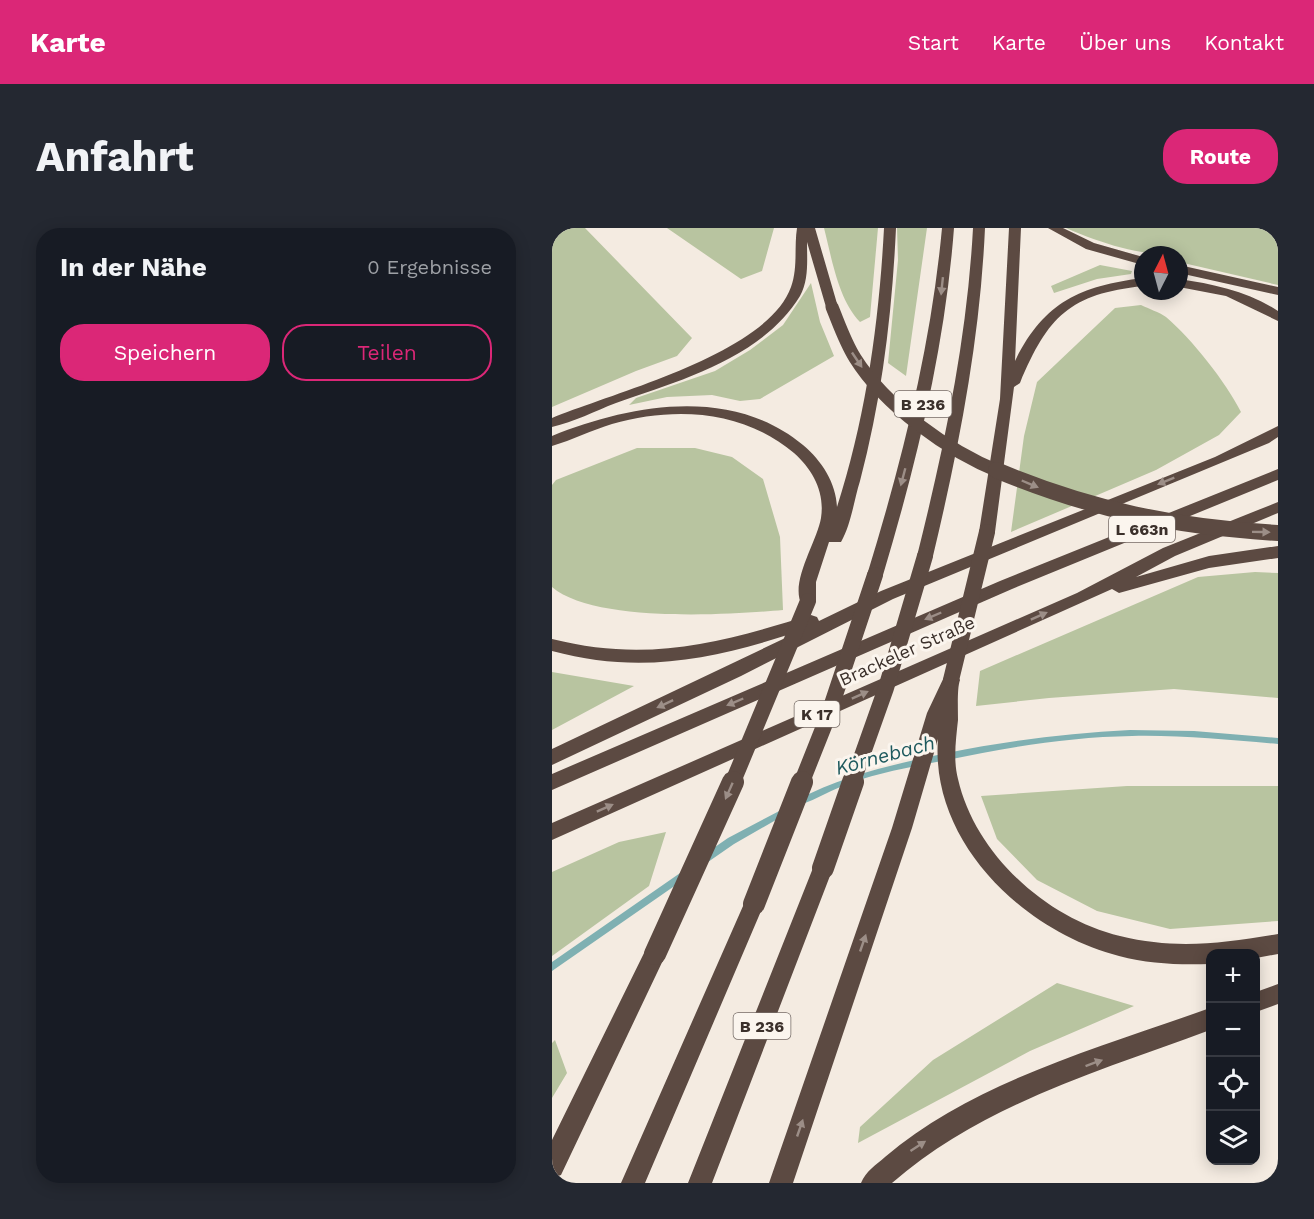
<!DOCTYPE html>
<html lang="de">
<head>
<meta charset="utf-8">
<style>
	:root { --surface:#171b24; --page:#242831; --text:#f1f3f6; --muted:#9ea1a6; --line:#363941; --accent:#db2777 }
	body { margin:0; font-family:"Work Sans",sans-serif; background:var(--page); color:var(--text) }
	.controls { position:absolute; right:18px; bottom:18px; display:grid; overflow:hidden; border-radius:12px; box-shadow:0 3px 15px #0003 }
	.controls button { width:54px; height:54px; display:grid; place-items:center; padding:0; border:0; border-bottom:2px solid var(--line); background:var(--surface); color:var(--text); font:30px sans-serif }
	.compass { position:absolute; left:582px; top:18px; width:54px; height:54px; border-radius:50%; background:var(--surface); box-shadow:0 3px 15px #0003; rotate:6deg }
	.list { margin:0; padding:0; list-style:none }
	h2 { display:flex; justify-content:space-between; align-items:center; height:78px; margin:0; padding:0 24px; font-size:26px }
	h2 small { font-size:20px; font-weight:400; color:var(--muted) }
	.actions { display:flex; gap:12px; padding:18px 24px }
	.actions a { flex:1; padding:14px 0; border:2px solid var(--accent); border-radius:24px; text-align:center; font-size:21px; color:var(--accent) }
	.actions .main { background:var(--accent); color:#fff }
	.icon { flex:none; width:33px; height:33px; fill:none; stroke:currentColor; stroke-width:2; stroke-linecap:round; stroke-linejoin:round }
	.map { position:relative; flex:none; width:726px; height:955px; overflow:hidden; border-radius:24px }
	header { display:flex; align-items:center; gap:36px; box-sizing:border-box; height:84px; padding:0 30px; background:var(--accent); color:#fff }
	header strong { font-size:28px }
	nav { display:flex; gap:33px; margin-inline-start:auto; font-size:21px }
	.intro { display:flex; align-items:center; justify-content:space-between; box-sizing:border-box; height:144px; padding:0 36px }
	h1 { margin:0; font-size:42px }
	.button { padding:15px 27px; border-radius:24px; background:var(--accent); color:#fff; font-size:21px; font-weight:700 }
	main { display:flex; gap:36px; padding:0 36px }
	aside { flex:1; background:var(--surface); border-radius:24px; box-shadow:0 3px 15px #0003 }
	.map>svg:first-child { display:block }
	.green { fill:#b8c4a0 }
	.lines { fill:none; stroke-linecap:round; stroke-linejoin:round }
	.stream { fill:#7fb0b2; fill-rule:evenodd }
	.highway { fill:#5c4a42; fill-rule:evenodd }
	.highway-bridge-far2 { stroke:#5c4a42; stroke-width:13 }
	.highway-bridge-far1 { stroke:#5c4a42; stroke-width:16 }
	.highway-bridge { stroke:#5c4a42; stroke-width:22 }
	.oneway { fill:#9c8e87 }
	.labels { text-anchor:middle; stroke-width:6; stroke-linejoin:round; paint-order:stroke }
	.shield { fill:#fbf5ee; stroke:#756b66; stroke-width:1.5 }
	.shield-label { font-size:16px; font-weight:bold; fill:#3b302b }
	.street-label { font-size:18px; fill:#3b302b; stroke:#fbf5ee }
	.water-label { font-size:20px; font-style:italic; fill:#1f5a5e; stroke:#fbf5ee }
</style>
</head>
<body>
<header>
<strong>Karte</strong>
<nav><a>Start</a><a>Karte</a><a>Über uns</a><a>Kontakt</a></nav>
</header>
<div class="intro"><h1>Anfahrt</h1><a class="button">Route</a></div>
<main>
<aside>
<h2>In der Nähe<small>0 Ergebnisse</small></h2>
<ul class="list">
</ul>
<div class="actions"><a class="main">Speichern</a><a>Teilen</a></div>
</aside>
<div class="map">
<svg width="726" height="955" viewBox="0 0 726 955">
	<rect width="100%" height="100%" fill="#f4ebe1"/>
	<!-- green -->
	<path class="green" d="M 0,0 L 33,0 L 140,110 L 125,128 L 84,143 L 0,179 Z
		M 115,0 L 222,0 L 210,43 L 189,51 Z
		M 272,0 L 326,0 L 318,89 L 308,94 C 286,71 280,31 272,0 Z
		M 345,0 L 375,0 L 354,148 L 336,135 L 346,32 Z
		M 514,0 L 726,0 L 726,57 L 627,34 L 627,27 C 586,27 551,16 514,0 Z
		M 548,37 L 580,43 L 579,46 L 545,51 L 502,65 L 499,58 Z
		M 259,55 L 268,94 L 282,128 L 208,171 L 188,173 L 160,167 L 115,169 L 77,177 L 84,170 L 163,143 L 198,122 L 231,97 Z
		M 589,77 C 597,81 607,84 614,89 C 639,110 674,154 689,184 L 667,207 L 604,242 L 459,304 L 472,208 L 485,154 L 563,80 Z
		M 85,220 L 143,220 L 180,229 L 211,251 L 228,309 L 231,382 C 176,387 42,395 0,359 L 0,257 L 4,252 Z
		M 703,344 L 726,345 L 726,470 L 622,461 L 497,470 L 424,478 L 428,443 L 646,349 Z
		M 0,444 L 82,458 L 0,502 Z
		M 575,558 L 726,558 L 726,693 L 618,701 L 545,683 L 485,652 L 445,611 L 429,568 Z
		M 114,604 L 97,658 L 0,728 L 0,644 L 67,614 Z
		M 505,755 L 582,778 L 478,823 L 306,915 L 308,899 L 381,832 Z
		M 3,812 L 15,845 L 0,870 L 0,815 Z"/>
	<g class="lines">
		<!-- stream -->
		<path class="stream" d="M 578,502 L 642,503 L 726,510 L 726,516 C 678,512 629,507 580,508 C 518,509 456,519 395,532 C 363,538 330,544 298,555 C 281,561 265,571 248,577 L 245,576 L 244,574 L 245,572 C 292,547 343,536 395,525 C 455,513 516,505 578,502 Z
			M 233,580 L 236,581 L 237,583 L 236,585 L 182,616 L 156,634 L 153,635 L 150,634 L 149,631 L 150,628 L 176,610 Z
			M 131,643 L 134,644 L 135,647 L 134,650 L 0,743 L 0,734 Z"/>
		<!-- highway -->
		<path class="highway" d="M 245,0 L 263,0 L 286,79 L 284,82 L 276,82 L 274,79 L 255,14 C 255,32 257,52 248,68 C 210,130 129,152 64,175 C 43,183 22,194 0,199 L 0,190 C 62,164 215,126 239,59 C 246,40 242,19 245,0 Z
			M 332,0 L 344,0 C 340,86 330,170 308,253 C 302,272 299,297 289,314 L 277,314 L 264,354 L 264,373 L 262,377 L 250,377 C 237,355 265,314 269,290 C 273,264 261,242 242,225 C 191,182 123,178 60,196 C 40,202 20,212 0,218 L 0,208 C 79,176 180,158 251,217 C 270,233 284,255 285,279 C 314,189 327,95 332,0 Z
			M 390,0 L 402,0 C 393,119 365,233 331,347 L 329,351 L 317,351 L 315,347 C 350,233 379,119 390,0 Z
			M 421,0 L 433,0 C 428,112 407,219 381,328 L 379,332 L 367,332 L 365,328 C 392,220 415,112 421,0 Z
			M 457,0 L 469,0 L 463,133 C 492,74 528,58 591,50 L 591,58 C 518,66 496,88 468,155 L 462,159 L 443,304 L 441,308 L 429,308 L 427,304 L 448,171 Z
			M 496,0 L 511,0 L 542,15 L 591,29 L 591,37 L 534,21 Z
			M 627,37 L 726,59 L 726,67 L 627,45 Z
			M 627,51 C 662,56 697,64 726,83 L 726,93 L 674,68 L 627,59 Z
			M 726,198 L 726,209 L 717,215 L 341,371 L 189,448 L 0,537 L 0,521 L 248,403 C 162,431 89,447 0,423 L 0,411 C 96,435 167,415 259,387 L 265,389 L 267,393 L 329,363 L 663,229 Z
			M 726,241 L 726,252 L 460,361 L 0,562 L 0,546 L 448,353 Z
			M 726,274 L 726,285 L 623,328 L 584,349 L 657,328 L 726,318 L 726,330 L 657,340 L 567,365 L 560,361 L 0,612 L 0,595 L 525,365 L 611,320 Z
			M 399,445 L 405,447 L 408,452 C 405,460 406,481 406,492 C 404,511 401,532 406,551 C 423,626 495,691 568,708 C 625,722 671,715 726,706 L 726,726 L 704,730 L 704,726 L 658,726 L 658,736 C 627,737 597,736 567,728 C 473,704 378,615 386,511 L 360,600 L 241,955 L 217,955 L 340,600 L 375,485 L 393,447 Z
			M 271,631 L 278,634 L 281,640 L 160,955 L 136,955 L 261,640 L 264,634 Z
			M 202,667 L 209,669 L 212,676 L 93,955 L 69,955 L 195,669 Z
			M 103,716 L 111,719 L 114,726 L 9,947 L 0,950 L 0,912 L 95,719 Z
			M 726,756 L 726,776 L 704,784 L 704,764 Z
			M 658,780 L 658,802 C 548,843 431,876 340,955 L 309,955 C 314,943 324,937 333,929 C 422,853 550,819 658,780 Z"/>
		<!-- highway-bridge-far2 -->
		<path class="highway-bridge-far2" d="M 280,79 C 287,96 293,114 303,130 C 333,178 396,223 448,244"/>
		<!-- highway-bridge-far1 -->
		<path class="highway-bridge-far1" d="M 444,242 C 540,282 623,299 726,305
			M 399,452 L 435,304
			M 180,556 L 256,373
			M 249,556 L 276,488 L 323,347
			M 300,556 L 334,460 L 373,328"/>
		<!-- highway-bridge -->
		<path class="highway-bridge" d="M 271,640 L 301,554
			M 202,676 L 250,554
			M 103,726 L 181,554"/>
	</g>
	<!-- one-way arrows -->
	<defs><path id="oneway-solid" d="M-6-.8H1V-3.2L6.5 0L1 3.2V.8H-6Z" transform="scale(1.5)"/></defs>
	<g class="oneway">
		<use href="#oneway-solid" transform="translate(390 58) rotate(96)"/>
		<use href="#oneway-solid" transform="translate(305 132) rotate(56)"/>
		<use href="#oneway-solid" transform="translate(351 249) rotate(105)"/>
		<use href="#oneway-solid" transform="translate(614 253) rotate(158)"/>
		<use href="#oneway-solid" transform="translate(478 256) rotate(23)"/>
		<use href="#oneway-solid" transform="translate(709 304) rotate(1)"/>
		<use href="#oneway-solid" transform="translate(381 388) rotate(157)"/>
		<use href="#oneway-solid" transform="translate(487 388) rotate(-24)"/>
		<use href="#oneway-solid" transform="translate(308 467) rotate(-24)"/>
		<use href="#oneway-solid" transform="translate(183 474) rotate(157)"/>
		<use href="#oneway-solid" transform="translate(113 476) rotate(155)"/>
		<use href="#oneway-solid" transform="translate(177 563) rotate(114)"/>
		<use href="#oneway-solid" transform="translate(53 580) rotate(-24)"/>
		<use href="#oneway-solid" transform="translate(311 715) rotate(-71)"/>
		<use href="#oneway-solid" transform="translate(542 835) rotate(-20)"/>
		<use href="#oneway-solid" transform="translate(248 900) rotate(-71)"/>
		<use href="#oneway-solid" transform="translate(366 918) rotate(-33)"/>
	</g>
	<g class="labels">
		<!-- shield labels -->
		<g class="shield">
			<rect x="342.5" y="163" width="57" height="26" rx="4.5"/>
			<rect x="557" y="288" width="66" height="26" rx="4.5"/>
			<rect x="242.5" y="473" width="45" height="26" rx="4.5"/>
			<rect x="181.5" y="785" width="57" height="26" rx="4.5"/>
		</g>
		<g class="shield-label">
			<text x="371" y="182">B 236</text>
			<text x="590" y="307">L 663n</text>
			<text x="265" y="492">K 17</text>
			<text x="210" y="804">B 236</text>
		</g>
		<!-- street labels -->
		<g class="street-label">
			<text transform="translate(355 423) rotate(-24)" y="6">Brackeler Straße</text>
		</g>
		<!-- water labels -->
		<g class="water-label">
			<text transform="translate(333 527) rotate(-15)" y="7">Körnebach</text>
		</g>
	</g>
</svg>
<div class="controls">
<button>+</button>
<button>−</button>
<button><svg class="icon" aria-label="locate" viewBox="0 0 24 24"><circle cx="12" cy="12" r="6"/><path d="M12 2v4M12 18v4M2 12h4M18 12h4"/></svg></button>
<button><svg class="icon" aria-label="layers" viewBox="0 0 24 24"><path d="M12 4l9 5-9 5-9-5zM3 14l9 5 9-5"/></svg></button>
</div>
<svg class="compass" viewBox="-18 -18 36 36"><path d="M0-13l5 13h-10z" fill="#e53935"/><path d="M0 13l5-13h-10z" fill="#9ea1a6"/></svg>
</div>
</main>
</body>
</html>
